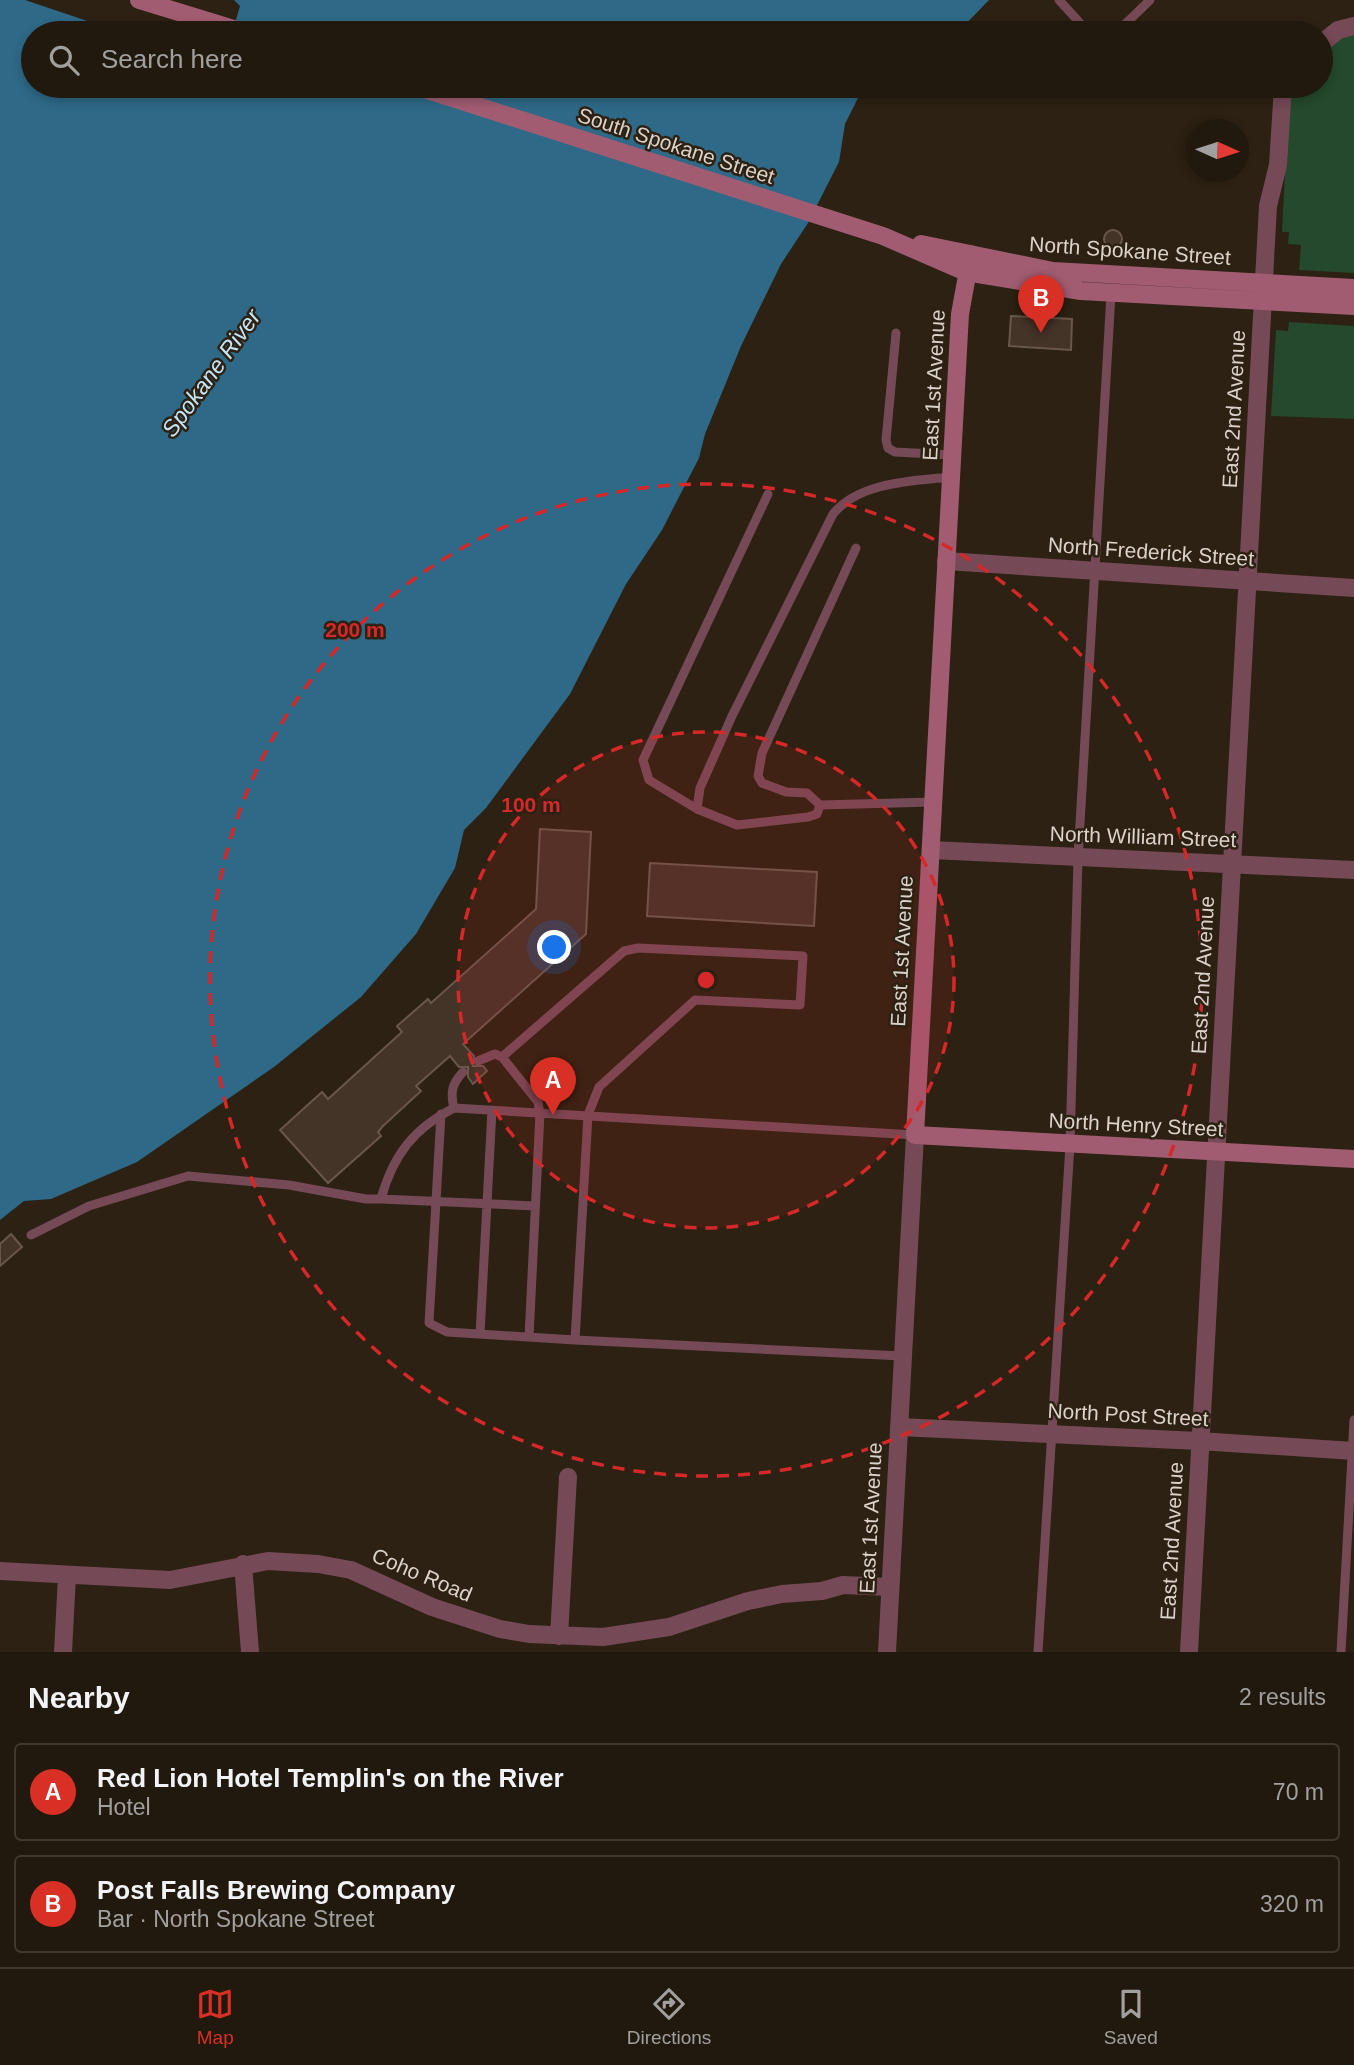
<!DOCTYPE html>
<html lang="en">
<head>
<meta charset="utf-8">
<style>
	:root { --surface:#21190e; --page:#292217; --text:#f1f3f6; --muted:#a2a09e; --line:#3e382e; --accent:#d93025 }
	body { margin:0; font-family:Arial,sans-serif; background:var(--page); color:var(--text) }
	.compass { position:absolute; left:1186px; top:119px; width:63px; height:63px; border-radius:50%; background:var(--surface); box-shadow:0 4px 10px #0003; rotate:93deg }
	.you { position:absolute; left:555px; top:948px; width:24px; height:24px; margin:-18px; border:5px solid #fff; border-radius:50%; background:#1a73e8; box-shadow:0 0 0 10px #1a73e833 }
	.badge { display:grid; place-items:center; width:46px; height:46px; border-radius:50%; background:var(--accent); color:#fff; font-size:23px; font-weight:700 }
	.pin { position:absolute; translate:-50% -58px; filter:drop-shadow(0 2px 4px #0008) }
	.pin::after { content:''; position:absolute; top:37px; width:24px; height:21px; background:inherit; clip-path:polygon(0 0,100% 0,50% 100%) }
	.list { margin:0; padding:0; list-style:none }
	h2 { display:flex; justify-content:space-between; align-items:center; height:91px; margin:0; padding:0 28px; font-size:30px }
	h2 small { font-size:23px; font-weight:400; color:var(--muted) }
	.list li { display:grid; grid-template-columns:46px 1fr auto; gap:21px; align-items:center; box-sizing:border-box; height:98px; margin:0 14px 14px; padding:0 14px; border:2px solid var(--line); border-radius:7px }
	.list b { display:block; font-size:26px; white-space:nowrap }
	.list p { margin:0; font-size:23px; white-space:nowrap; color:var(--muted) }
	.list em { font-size:23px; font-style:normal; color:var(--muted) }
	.icon { flex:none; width:38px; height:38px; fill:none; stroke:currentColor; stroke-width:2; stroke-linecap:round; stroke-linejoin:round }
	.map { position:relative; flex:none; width:1354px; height:1652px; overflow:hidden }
	.search { position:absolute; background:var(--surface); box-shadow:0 4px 10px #0003; left:21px; right:21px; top:21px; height:77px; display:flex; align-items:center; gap:18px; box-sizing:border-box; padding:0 24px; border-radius:38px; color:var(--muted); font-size:26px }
	.sheet { height:315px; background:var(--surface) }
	nav { display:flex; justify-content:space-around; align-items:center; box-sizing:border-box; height:98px; border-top:2px solid var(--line); background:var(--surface); font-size:19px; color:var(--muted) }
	nav a { display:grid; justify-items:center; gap:4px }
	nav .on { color:var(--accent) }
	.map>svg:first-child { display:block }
	.green { fill:#24492c }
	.water { fill:#2e6987 }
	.building { fill:#443327; stroke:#69574a; stroke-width:2 }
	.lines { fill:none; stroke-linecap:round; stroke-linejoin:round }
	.lane { stroke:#754956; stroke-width:9 }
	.street { stroke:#754956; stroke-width:18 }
	.secondary { stroke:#a25c72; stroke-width:18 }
	.ring { fill:none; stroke:#d62828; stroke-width:3.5; stroke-dasharray:12 9 }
	.labels { text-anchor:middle; stroke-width:5; stroke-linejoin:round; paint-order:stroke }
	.street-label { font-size:21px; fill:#dbd3ca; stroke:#2c2112 }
	.water-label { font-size:23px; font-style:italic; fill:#c5e6f9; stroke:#2c2112 }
	.centre { fill:#d62828; stroke:#2c2112; stroke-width:3.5 }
	.ring-label { font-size:21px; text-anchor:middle; font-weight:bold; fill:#d62828; stroke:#2c2112; stroke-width:5; stroke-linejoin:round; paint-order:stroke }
</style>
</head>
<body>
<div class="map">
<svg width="1354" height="1652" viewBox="0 0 1354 1652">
	<rect width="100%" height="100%" fill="#2c2112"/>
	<!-- green -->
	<path class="green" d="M 1354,35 L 1354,273 L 1299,270 L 1301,245 L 1288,244 L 1289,232 L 1282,232 L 1289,95 L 1291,86 L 1321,86 L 1321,55 L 1338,38 Z
		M 1289,322 L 1354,326 L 1354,419 L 1271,416 L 1276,330 L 1288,331 Z"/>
	<!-- water -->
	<path class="water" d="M 0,0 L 25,0 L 123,33 L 33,33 L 33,86 L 880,86 L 858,98 L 845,124 L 839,162 L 808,223 L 781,264 L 741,346 L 705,434 L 699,458 L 662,530 L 626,584 L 570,694 L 486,808 L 464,830 L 455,868 L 416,934 L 361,997 L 274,1067 L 137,1162 L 51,1199 L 24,1201 L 0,1220 Z
		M 234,0 L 989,0 L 957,33 L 232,33 L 240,6 Z"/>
	<!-- building -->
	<path class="building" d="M1104 239a9 9 0 1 1 18 0a9 9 0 1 1-18 0Z
		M 1011,316 L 1072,319 L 1071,350 L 1009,346 Z
		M 540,829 L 591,832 L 586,934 L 463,1044 L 474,1056 L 473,1066 L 483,1066 L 487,1071 L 473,1084 L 468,1077 L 468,1067 L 459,1067 L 450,1056 L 416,1086 L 421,1091 L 383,1126 L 378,1132 L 381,1136 L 328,1183 L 280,1130 L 322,1092 L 328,1099 L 402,1032 L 397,1026 L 428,999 L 431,1003 L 536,909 Z
		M 650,863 L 817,872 L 814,926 L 647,916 Z
		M 11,1234 L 22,1247 L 0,1266 L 0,1244 Z"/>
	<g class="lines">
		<!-- lane -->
		<path class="lane" d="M 1059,0 L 1089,33
			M 1116,33 L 1150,0
			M 896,333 L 886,440 L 888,448 L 895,452 L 952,455
			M 933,802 L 820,805 L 817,814 L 808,817 L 737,825 L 697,809 L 700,788 L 732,716 L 833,514 C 859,482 912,481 951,477
			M 820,805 L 807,793 L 786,792 L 762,783 L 758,776 L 762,753 L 856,548
			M 697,809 L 649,780 L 643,760 L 768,494
			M 478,1061 L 495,1054 L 502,1057
			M 454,1108 C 450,1092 452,1084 463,1072
			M 441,1114 L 429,1323 L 447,1332 L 575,1340 L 588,1115 L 599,1087 L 695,1000 L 800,1005 L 803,956 L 638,948 L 624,951 L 502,1057 L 538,1102 L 540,1113 L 529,1337
			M 381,1199 L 535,1206
			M 31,1235 L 89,1206 L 188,1176 L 289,1185 L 366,1199 L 381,1199 C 393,1155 414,1128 454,1108 L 915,1135
			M 480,1334 L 492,1110
			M 575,1340 L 902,1356
			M 1038,1652 L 1070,1145 L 1078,858 L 1111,294
			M 1341,1652 L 1354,1420"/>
		<!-- street -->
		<path class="street" d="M 1321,44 L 1338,30 L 1354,26
			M 946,561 L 1354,588
			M 931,850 L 1354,870
			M 899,1427 L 1199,1441 L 1354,1451
			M 243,1564 L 250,1652
			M 0,1571 L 170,1580 L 268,1561 L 318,1564 L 351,1570 L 432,1607 L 500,1629 L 529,1634 L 603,1637 L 669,1627 L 748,1601 L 782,1594 L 822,1591 L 843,1585 L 889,1587
			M 559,1636 L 568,1477
			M 63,1652 L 67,1576
			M 887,1652 L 915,1135
			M 1189,1652 L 1268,206 L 1278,165 L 1283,86"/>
		<!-- secondary -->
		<path class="secondary" d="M 139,0 L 247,33
			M 415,86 L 883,236 L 966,272 L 1081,291 L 1354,306
			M 921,244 L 1053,271 L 1354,288
			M 971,254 L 960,314 L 915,1135 L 1354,1159"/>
	</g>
	<!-- distance rings -->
	<circle cx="706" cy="980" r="248" fill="#d62828" fill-opacity=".12"/>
	<g class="ring">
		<circle cx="706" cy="980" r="248"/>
		<circle cx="706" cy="980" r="496"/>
	</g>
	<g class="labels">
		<!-- street labels -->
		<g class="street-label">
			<text transform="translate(676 146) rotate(18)" y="7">South Spokane Street</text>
			<text transform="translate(1130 251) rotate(4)" y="7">North Spokane Street</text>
			<text transform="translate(934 385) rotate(-87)" y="7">East 1st Avenue</text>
			<text transform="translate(1234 409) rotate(-87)" y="7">East 2nd Avenue</text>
			<text transform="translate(1151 552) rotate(4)" y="7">North Frederick Street</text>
			<text transform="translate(1143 837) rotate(2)" y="7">North William Street</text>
			<text transform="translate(902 951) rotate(-87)" y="7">East 1st Avenue</text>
			<text transform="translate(1203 975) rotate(-87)" y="7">East 2nd Avenue</text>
			<text transform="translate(1136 1125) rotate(3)" y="7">North Henry Street</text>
			<text transform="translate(1128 1415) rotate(3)" y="7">North Post Street</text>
			<text transform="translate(871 1518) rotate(-87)" y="7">East 1st Avenue</text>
			<text transform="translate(1172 1541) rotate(-87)" y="7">East 2nd Avenue</text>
			<text transform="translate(422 1575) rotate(23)" y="7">Coho Road</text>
		</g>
		<!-- water labels -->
		<g class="water-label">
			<text transform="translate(211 373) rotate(-54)" y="8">Spokane River</text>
		</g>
	</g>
	<circle cx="706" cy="980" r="10" class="centre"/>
	<g class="ring-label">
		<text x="355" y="637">200 m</text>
		<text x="531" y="812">100 m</text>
	</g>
</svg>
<svg class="compass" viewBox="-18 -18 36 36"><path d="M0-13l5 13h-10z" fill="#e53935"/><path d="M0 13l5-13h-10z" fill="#a2a09e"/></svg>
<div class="you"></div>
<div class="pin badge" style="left:553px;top:1115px">A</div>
<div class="pin badge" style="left:1041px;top:333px">B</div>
<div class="search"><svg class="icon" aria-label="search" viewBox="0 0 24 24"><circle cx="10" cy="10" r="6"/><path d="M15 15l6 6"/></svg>Search here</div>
</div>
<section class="sheet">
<h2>Nearby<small>2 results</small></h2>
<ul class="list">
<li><span class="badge">A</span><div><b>Red Lion Hotel Templin's on the River</b><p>Hotel</p></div><em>70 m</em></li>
<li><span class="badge">B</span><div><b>Post Falls Brewing Company</b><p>Bar · North Spokane Street</p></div><em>320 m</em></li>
</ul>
</section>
<nav>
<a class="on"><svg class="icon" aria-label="map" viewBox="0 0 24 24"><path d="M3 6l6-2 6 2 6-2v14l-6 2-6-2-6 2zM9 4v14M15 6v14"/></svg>Map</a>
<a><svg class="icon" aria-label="directions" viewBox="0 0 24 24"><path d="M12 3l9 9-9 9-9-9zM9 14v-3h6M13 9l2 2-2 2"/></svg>Directions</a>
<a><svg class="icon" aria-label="saved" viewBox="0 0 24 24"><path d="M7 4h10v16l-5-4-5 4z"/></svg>Saved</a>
</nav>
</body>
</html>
